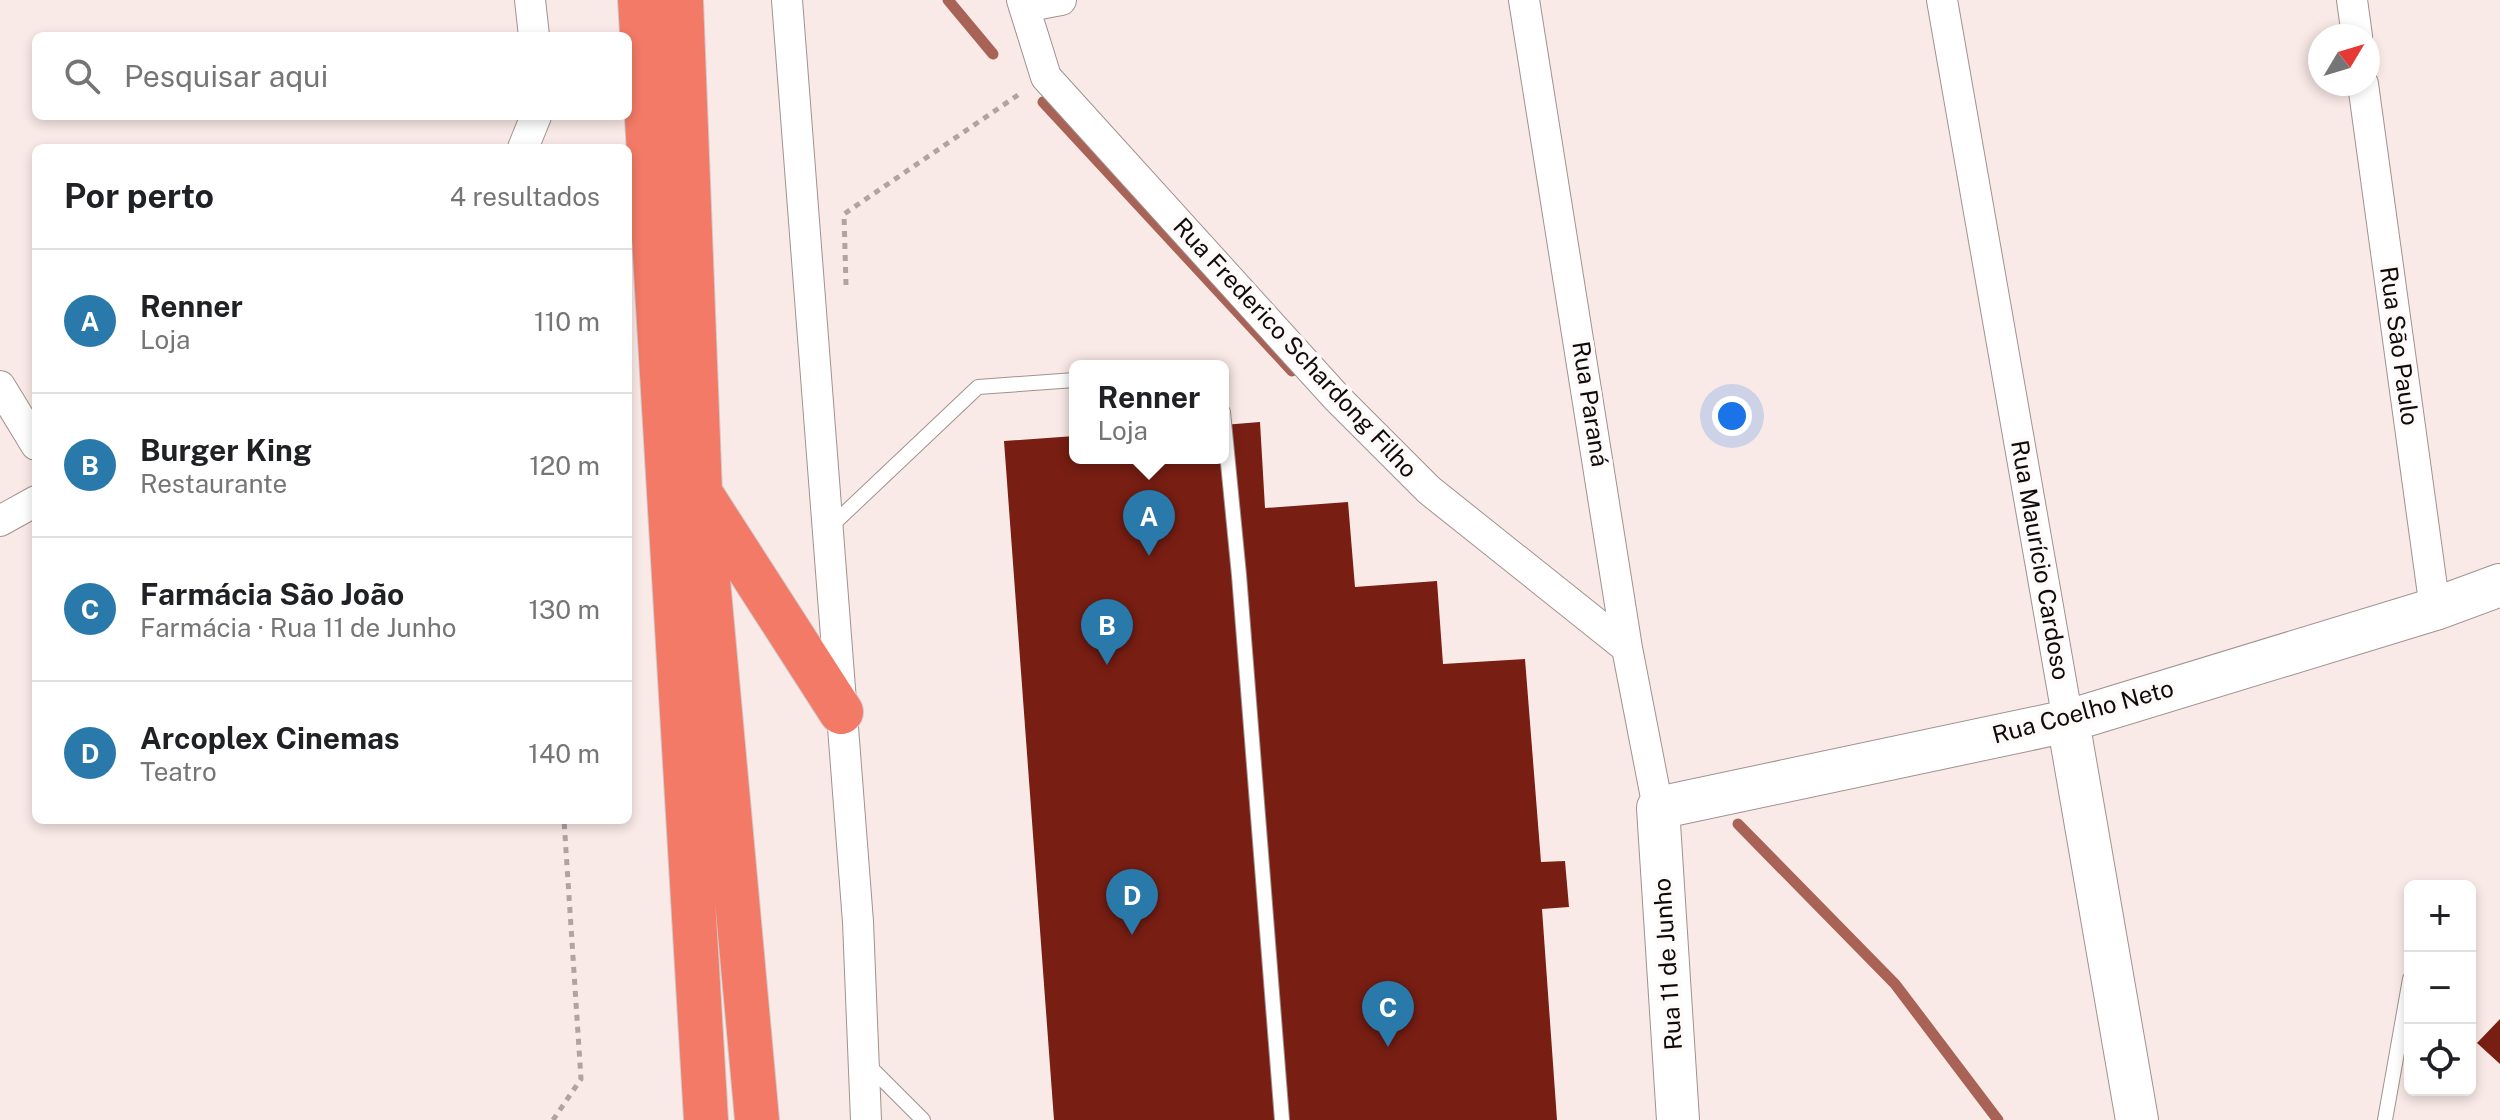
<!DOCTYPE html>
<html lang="pt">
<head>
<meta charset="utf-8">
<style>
	:root { --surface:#fff; --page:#f2f2f2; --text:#202124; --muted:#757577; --line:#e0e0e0; --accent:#2979aa }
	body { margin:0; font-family:"Public Sans",sans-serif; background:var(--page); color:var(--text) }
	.controls { position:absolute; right:24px; bottom:24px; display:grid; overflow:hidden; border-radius:12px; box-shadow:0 4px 12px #0003 }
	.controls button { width:72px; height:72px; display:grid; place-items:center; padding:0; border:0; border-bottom:2px solid var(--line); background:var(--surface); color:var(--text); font:40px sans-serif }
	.compass { position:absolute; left:2308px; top:24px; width:72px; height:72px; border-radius:50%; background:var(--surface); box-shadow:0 4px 12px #0003; rotate:52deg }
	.you { position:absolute; left:1732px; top:416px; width:28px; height:28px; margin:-20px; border:6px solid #fff; border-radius:50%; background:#1a73e8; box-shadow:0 0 0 12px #1a73e833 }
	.badge { display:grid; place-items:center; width:52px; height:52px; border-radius:50%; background:var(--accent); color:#fff; font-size:26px; font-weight:700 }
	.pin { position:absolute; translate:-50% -66px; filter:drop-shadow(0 2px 4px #0008) }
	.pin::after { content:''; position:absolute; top:42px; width:28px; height:24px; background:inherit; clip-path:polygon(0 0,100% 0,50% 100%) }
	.popup { position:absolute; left:1069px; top:360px; width:160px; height:104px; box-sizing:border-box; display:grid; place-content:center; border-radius:12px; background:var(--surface); filter:drop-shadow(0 2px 6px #0005); font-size:26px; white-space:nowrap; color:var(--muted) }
	.popup b { font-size:30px; color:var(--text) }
	.popup::after { content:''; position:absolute; left:50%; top:100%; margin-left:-16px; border:16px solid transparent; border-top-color:var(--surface) }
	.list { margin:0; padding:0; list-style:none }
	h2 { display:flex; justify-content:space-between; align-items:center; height:104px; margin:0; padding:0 32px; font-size:34px }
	h2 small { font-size:26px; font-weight:400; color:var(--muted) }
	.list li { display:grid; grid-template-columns:52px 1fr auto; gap:24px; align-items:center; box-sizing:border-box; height:144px; padding:0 32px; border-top:2px solid var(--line) }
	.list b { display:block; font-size:30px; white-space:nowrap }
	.list p { margin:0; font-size:26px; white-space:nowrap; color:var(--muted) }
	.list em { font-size:26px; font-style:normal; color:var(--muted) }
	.icon { flex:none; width:44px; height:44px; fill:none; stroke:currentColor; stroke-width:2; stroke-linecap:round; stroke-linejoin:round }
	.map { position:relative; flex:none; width:2500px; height:1120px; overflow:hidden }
	.search { position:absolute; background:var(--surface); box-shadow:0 4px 12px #0003; left:32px; top:32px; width:600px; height:88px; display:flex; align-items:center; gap:20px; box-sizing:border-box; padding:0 28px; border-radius:12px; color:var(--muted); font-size:30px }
	.panel { position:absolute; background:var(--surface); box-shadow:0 4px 12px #0003; left:32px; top:144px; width:600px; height:680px; border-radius:12px }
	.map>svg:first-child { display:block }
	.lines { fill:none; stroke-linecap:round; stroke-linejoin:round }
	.stream { stroke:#a96256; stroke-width:11 }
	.building { fill:#781e13 }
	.lane-casing { stroke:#a0928f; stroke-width:16 }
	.street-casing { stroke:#a0928f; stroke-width:32 }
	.secondary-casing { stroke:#a0928f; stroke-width:44 }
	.highway-casing { stroke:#cfcece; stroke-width:46 }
	.path { stroke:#b0a3a1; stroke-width:5; stroke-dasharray:6 6; stroke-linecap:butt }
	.lane { stroke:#fff; stroke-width:14 }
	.street { stroke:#fff; stroke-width:30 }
	.secondary { stroke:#fff; stroke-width:42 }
	.highway { stroke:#f37a67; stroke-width:44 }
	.labels { text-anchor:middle; stroke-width:8; stroke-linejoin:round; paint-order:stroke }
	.street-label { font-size:24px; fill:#100b0a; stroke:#fefafa }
</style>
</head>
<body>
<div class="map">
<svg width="2500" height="1120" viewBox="0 0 2500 1120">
	<rect width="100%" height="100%" fill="#faeae7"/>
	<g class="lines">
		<!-- stream -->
		<path class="stream" d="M 948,0 L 993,54
			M 1043,102 L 1292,371
			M 1738,824 L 1895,984 L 1998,1120"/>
	</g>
	<!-- building -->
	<path class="building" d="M 1260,422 L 1265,508 L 1348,502 L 1355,587 L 1437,581 L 1443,664 L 1525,659 L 1541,862 L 1565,861 L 1569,907 L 1542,909 L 1557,1120 L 1054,1120 L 1004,441 L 1075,436 L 1075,458 L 1223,458 L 1223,425 Z
		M 2500,1019 L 2500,1064 L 2477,1043 Z"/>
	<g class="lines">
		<!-- lane casing -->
		<g class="lane-casing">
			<path id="lane" d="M 1223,412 L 1239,575 L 1282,1120
				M 828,529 L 978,387 L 1075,380
				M 866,1063 L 923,1120
				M 2385,1120 L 2410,979"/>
		</g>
		<!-- street casing -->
		<g class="street-casing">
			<path id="street" d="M 530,0 L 534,36
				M 787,0 L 858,922 L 866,1120
				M 1022,0 L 1046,77 L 1337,398 L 1429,490 L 1627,648
				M 1524,0 L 1627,648 L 1658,808
				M 1942,0 L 2068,721
				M 2352,0 L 2357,36
				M 1024,7 L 1061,0
				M 2363,84 L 2435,609
				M 523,148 L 536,116
				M 0,386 L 36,445
				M 0,521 L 36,501"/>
		</g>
		<!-- secondary casing -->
		<g class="secondary-casing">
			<path id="secondary" d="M 2068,721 L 2137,1120
				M 1678,1120 L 1658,808 L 2068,721 L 2435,609 L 2500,585"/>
		</g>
		<!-- highway casing -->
		<g class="highway-casing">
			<path id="highway" d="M 640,0 L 706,1120
				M 681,0 L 700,492 L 757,1120
				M 704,499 L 841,712"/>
		</g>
		<!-- path -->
		<path class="path" d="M 846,285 L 844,214 L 1018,95
			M 553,1120 L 581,1079 L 564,820"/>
		<!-- lane -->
		<use href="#lane" class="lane"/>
		<!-- street -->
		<use href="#street" class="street"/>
		<!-- secondary -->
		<use href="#secondary" class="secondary"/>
		<!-- highway -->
		<use href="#highway" class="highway"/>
	</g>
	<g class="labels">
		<!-- street labels -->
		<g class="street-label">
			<text transform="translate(2399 346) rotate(82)" y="8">Rua São Paulo</text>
			<text transform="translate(1295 348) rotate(47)" y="8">Rua Frederico Schardong Filho</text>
			<text transform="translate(1590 404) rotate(81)" y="8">Rua Paraná</text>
			<text transform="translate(2040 560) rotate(80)" y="8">Rua Maurício Cardoso</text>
			<text transform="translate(2083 712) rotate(-15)" y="8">Rua Coelho Neto</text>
			<text transform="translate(1668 964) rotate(-94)" y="8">Rua 11 de Junho</text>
		</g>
	</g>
</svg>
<div class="controls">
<button>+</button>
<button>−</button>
<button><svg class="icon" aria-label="locate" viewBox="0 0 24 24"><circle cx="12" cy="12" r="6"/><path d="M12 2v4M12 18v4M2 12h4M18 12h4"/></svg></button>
</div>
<svg class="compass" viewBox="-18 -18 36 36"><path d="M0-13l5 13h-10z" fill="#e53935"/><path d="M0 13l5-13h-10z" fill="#757577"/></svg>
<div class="you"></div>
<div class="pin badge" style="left:1149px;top:556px">A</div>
<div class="popup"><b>Renner</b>Loja</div>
<div class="pin badge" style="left:1107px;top:665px">B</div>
<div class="pin badge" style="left:1388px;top:1047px">C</div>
<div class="pin badge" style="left:1132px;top:935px">D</div>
<div class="search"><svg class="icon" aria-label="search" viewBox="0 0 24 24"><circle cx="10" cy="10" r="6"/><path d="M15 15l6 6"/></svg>Pesquisar aqui</div>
<section class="panel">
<h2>Por perto<small>4 resultados</small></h2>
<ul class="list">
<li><span class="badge">A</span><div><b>Renner</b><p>Loja</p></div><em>110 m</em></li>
<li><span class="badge">B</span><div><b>Burger King</b><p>Restaurante</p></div><em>120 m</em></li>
<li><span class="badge">C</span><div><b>Farmácia São João</b><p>Farmácia · Rua 11 de Junho</p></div><em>130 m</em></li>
<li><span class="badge">D</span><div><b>Arcoplex Cinemas</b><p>Teatro</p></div><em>140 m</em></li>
</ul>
</section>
</div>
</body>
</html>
